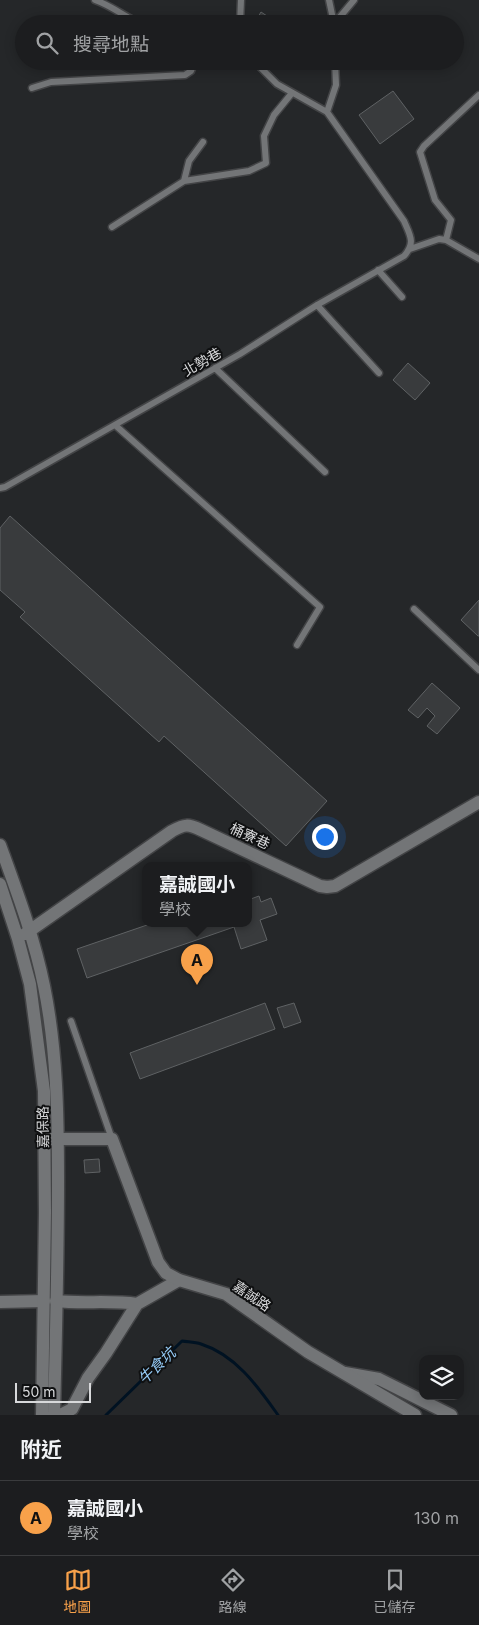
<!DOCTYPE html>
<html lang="zh-TW">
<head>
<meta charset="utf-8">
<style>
	:root { --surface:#1c1d1f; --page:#252628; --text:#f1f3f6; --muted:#a0a2a4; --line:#3a3b3d; --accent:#f8a14a }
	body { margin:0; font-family:Inter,"Noto Sans TC",sans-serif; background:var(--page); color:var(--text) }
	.controls { position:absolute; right:15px; bottom:15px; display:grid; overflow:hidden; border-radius:10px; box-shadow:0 2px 12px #0003 }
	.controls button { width:45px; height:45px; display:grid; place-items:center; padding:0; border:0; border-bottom:1px solid var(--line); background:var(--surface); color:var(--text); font:25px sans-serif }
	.scale { position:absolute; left:15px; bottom:12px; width:76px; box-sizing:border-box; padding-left:5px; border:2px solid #d8d9db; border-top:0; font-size:14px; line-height:18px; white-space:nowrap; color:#d8d9db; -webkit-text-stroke:4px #0f1011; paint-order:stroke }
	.you { position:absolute; left:324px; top:836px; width:18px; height:18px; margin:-12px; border:4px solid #fff; border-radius:50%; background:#1a73e8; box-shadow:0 0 0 8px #1a73e833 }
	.badge { display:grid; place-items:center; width:32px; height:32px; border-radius:50%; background:var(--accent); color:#111; font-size:16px; font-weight:700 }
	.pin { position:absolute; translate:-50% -41px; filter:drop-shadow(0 1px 2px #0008) }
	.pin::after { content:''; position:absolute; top:26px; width:18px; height:15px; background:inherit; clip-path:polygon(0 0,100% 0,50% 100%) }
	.popup { position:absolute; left:142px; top:862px; width:110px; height:65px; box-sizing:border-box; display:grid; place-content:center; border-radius:10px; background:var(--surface); filter:drop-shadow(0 1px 4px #0005); font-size:16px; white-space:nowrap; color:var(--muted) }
	.popup b { font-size:19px; color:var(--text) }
	.popup::after { content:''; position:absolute; left:50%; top:100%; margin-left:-10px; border:10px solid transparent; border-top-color:var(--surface) }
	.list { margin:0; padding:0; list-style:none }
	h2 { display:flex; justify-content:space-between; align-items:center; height:65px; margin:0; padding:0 20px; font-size:21px }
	h2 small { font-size:16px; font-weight:400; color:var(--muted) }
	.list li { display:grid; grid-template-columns:32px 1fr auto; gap:15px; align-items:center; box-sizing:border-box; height:75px; padding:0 20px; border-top:1px solid var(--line) }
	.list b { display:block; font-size:19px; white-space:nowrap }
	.list p { margin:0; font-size:16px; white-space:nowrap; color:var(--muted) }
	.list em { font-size:16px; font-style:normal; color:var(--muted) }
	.icon { flex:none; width:28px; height:28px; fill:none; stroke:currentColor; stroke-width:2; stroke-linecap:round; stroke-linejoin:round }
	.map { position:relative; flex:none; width:479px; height:1415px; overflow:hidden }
	.search { position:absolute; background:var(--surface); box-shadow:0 2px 12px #0003; left:15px; right:15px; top:15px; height:55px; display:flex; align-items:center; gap:12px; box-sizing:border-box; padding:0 18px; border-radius:28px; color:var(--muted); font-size:19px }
	.sheet { height:140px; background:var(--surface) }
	nav { display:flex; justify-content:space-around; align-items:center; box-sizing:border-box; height:70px; border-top:1px solid var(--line); background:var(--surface); font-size:14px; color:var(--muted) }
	nav a { display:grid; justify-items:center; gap:2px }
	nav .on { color:var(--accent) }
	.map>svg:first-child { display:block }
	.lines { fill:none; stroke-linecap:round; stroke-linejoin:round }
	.stream { stroke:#001222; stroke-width:3 }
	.building { fill:#393b3d; stroke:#5f6264 }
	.service-casing { stroke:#434446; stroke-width:9 }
	.minor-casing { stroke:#434446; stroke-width:15 }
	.tertiary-casing { stroke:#434446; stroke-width:15 }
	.service { stroke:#737577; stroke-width:6 }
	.minor { stroke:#737577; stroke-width:12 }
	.tertiary { stroke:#737577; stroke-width:12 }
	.labels { text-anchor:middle; stroke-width:4; stroke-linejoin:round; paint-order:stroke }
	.street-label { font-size:14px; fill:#d8d9db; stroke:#0f1011 }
	.water-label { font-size:15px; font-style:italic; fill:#95cbf7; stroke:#0f1011 }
</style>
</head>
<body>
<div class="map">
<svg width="479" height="1415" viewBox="0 0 479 1415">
	<rect width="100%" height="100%" fill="#252729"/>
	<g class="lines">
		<!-- stream -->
		<path class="stream" d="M 106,1415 L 182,1341 C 188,1342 195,1342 201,1344 C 236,1355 258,1387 278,1415"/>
	</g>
	<!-- building -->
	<path class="building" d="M 261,12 L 279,24 L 254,24 Z
		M 393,91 L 414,119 L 380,144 L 359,115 Z
		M 408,363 L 430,383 L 415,400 L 393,380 Z
		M 10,516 L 327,801 L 286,846 L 164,736 L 159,742 L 20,617 L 25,612 L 0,590 L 0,528 Z
		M 479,600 L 479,636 L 478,636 L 461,620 Z
		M 432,683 L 460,708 L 437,734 L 427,726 L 435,716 L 427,708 L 418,718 L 408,710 Z
		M 259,896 L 261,902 L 271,898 L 277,914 L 260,920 L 267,940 L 241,949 L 234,927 L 87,978 L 77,949 L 150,924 L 248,924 L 248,900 Z
		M 265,1003 L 275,1029 L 140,1079 L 130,1053 Z
		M 294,1003 L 301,1022 L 284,1028 L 277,1008 Z
		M 99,1159 L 100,1172 L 85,1173 L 84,1160 Z"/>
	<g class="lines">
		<!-- service casing -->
		<g class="service-casing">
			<path id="service" d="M 95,0 C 112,6 125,17 141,24
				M 329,0 L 334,24
				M 240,24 L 241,0
				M 334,24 L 354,0
				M 32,88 L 51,82 L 185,75 L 191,71 L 195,61
				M 327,112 L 336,85 L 335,61
				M 184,181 L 249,171 L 266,163 L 264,136 L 274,115 L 292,93
				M 112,227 L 184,181 L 189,161 L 203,142
				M 446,240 L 451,220 L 435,200 L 420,152 L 424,146 L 479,95
				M 410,249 L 439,239 L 446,240 L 479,259
				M 378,270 L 402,297
				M 317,305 L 379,373
				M 215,368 L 325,472
				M 115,425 L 320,607 L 297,645
				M 0,488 L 5,487 L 240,354 L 317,305 L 404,256 C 416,243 410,235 404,221 L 327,112 L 277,84 L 254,61
				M 414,609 L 479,670
				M 71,1021 L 112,1139"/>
		</g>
		<!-- minor casing -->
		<g class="minor-casing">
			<path id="minor" d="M 56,1301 C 83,1304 110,1300 137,1304
				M 0,1302 L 44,1301
				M 345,1373 L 379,1379 L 451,1415
				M 60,1415 L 72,1409 L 88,1378 L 106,1353 L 137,1304 L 179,1280"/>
		</g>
		<!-- tertiary casing -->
		<g class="tertiary-casing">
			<path id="tertiary" d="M 0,845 C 17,892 34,937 44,986 C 57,1050 58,1115 58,1181 C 58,1259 56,1337 54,1415
				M 0,884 L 18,939 L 30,984 L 44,1091 L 45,1212 L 42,1415
				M 25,934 L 172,831 C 185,824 188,824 201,830 L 320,886 L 327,887 L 335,886 L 479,802
				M 51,1139 L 112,1139 L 158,1262 L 166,1273 L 179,1280 L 226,1294 L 308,1352 L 415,1415"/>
		</g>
		<!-- service -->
		<use href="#service" class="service"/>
		<!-- minor -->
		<use href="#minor" class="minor"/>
		<!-- tertiary -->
		<use href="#tertiary" class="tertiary"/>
	</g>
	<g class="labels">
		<!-- street labels -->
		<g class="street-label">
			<text transform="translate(202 362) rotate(-30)" y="5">北勢巷</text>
			<text transform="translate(250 836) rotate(25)" y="5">桶寮巷</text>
			<text transform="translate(43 1127) rotate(-91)" y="5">嘉保路</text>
			<text transform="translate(252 1296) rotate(34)" y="5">嘉誠路</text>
		</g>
		<!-- water labels -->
		<g class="water-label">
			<text transform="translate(157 1366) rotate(-44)" y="5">牛食坑</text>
		</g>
	</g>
</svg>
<div class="controls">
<button><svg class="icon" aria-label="layers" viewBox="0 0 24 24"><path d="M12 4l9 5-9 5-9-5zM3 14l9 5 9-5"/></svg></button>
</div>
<div class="scale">50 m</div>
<div class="you"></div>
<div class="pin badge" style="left:197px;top:985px">A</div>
<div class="popup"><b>嘉誠國小</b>學校</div>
<div class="search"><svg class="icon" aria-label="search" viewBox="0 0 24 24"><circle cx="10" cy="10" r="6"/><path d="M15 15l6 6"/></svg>搜尋地點</div>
</div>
<section class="sheet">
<h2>附近<small></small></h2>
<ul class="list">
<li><span class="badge">A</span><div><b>嘉誠國小</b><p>學校</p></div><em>130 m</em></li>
</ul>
</section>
<nav>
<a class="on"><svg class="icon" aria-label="map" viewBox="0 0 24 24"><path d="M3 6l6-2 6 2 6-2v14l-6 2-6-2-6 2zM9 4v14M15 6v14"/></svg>地圖</a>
<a><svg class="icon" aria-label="directions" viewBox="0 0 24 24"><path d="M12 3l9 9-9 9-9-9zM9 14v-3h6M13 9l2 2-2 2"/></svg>路線</a>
<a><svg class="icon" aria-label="saved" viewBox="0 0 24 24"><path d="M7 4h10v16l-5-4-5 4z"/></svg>已儲存</a>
</nav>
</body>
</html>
